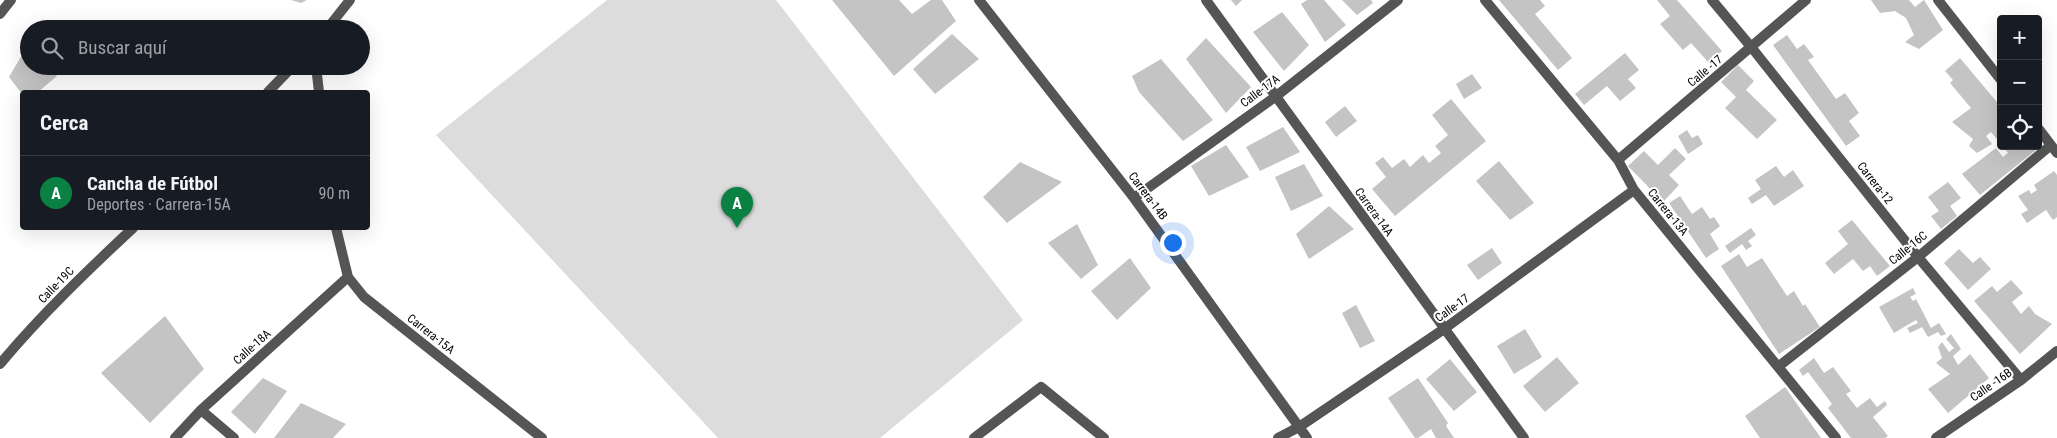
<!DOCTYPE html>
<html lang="es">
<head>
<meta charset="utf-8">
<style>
	:root { --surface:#171b24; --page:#242831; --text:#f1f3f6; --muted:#9ea1a6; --line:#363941; --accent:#0b8043 }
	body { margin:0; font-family:"Roboto Condensed",sans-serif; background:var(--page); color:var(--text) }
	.controls { position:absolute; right:15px; top:15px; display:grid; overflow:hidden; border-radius:5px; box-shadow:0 5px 20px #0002 }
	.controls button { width:45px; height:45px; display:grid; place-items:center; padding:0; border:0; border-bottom:1px solid var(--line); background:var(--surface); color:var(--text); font:25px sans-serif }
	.you { position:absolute; left:1172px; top:242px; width:18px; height:18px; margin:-12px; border:4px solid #fff; border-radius:50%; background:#1a73e8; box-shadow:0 0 0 8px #1a73e833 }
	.badge { display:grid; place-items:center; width:32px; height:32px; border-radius:50%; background:var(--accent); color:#fff; font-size:16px; font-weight:700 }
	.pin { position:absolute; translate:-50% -41px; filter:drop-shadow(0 1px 2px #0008) }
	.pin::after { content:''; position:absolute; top:26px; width:18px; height:15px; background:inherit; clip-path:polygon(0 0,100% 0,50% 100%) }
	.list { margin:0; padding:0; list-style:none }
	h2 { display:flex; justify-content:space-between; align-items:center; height:65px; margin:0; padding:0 20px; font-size:21px }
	h2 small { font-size:16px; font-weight:400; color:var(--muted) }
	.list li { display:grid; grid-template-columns:32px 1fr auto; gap:15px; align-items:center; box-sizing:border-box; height:75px; padding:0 20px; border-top:1px solid var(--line) }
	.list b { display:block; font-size:19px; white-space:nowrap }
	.list p { margin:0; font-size:16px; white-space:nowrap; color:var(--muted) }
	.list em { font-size:16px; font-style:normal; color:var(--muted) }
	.icon { flex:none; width:28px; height:28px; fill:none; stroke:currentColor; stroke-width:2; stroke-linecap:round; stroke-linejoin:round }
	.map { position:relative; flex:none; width:2057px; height:438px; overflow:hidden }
	.search { position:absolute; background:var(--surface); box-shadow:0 5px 20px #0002; left:20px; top:20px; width:350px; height:55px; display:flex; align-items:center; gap:12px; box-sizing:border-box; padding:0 18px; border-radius:28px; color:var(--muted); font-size:19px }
	.panel { position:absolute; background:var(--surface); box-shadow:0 5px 20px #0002; left:20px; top:90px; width:350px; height:140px; border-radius:5px }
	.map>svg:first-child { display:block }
	.green { fill:#dcdcdc }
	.building { fill:#c4c4c4 }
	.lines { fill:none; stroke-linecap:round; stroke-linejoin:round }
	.minor { stroke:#555; stroke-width:10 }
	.labels { text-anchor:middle; stroke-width:4; stroke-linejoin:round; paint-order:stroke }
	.street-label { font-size:12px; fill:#000; stroke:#fff }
</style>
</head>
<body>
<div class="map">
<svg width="2057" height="438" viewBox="0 0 2057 438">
	<rect width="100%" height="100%" fill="#fff"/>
	<!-- green -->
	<path class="green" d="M 607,0 L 776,0 L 1023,320 L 880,438 L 718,438 L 436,135 Z"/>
	<!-- building -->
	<path class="building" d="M 291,0 L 307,0 L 301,3 Z
		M 832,0 L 899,0 L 912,14 L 931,0 L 942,0 L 956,21 L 894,76 Z
		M 1231,0 L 1242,0 L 1236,6 Z
		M 1307,0 L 1324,0 L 1346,25 L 1325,42 L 1301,4 Z
		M 1342,0 L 1371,0 L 1373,3 L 1357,15 Z
		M 1499,0 L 1540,0 L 1545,6 L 1535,14 L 1572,58 L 1558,70 Z
		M 1657,0 L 1677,0 L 1722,51 L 1709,63 L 1691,43 L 1683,50 L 1660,24 L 1670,16 Z
		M 1871,0 L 1909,0 L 1915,7 L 1924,0 L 1943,30 L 1919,49 L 1905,42 L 1914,35 L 1906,18 L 1895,11 L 1880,13 Z
		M 1282,12 L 1309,45 L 1284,71 L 1253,32 Z
		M 952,34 L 979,59 L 935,94 L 913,69 Z
		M 1787,35 L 1797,49 L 1804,44 L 1814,57 L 1808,60 L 1836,99 L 1845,93 L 1859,113 L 1849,121 L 1860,136 L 1846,146 L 1773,45 Z
		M 1206,38 L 1251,87 L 1226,113 L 1186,59 Z
		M 26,48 L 29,51 L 29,66 L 46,66 L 57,76 L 38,92 L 22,92 L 22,94 L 9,77 Z
		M 1625,53 L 1639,70 L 1628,79 L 1636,88 L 1620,101 L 1607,86 L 1584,105 L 1575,94 Z
		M 1960,58 L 2001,107 L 2001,144 L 1991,132 L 1986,136 L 1992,144 L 1977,153 L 1969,146 L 1973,139 L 1952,122 L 1971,108 L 1950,83 L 1953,80 L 1945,71 Z
		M 1161,59 L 1213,120 L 1183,141 L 1139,92 L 1132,76 Z
		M 1738,65 L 1754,81 L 1746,90 L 1777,120 L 1757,139 L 1725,108 L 1736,97 L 1721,82 Z
		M 1472,74 L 1482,88 L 1464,99 L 1456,84 Z
		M 1451,99 L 1486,141 L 1395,216 L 1372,189 L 1386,177 L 1375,163 L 1383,157 L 1392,168 L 1404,159 L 1410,167 L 1423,155 L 1429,163 L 1441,153 L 1435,146 L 1448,135 L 1432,115 Z
		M 1345,106 L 1357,121 L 1336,137 L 1325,122 Z
		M 1283,127 L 1300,152 L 1260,171 L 1246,147 Z
		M 1687,130 L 1692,138 L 1698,135 L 1703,144 L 1688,154 L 1678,136 Z
		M 1226,145 L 1249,177 L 1209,196 L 1191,166 Z
		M 2003,146 L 2033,146 L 2036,150 L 1980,195 L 1962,174 L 1996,148 L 2003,157 L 2008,153 Z
		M 1675,148 L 1686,159 L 1669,175 L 1679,185 L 1663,202 L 1628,166 L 1644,151 L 1658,165 Z
		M 1499,161 L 1534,203 L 1510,220 L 1476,181 Z
		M 1020,162 L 1062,182 L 1007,223 L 983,197 Z
		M 1304,164 L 1323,196 L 1291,211 L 1275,177 Z
		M 1776,166 L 1784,177 L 1793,170 L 1804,186 L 1774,206 L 1766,195 L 1752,204 L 1748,198 L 1761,189 L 1755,180 Z
		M 2054,171 L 2057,175 L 2057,217 L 2053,220 L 2046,210 L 2027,223 L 2021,214 L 2028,210 L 2018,196 L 2029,190 L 2031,194 L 2037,190 L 2034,185 Z
		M 1948,182 L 1961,198 L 1950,206 L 1957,216 L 1941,229 L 1931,216 L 1939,211 L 1928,197 Z
		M 1680,196 L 1692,214 L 1702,207 L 1710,219 L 1714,217 L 1720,226 L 1710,234 L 1719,249 L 1706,258 L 1669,203 Z
		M 1329,206 L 1354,229 L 1309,259 L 1296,234 Z
		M 1852,220 L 1890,266 L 1877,276 L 1870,266 L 1863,271 L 1853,259 L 1834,274 L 1825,263 L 1848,244 L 1838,231 Z
		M 1077,224 L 1098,265 L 1081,279 L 1048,243 Z
		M 1751,228 L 1756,235 L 1748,241 L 1752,246 L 1746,250 L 1742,244 L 1730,253 L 1725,246 Z
		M 1492,248 L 1502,263 L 1478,280 L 1467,265 Z
		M 1959,249 L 1973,263 L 1980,257 L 1991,269 L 1968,290 L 1944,263 Z
		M 1739,254 L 1747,267 L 1762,258 L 1787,296 L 1794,291 L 1803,306 L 1805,304 L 1820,327 L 1779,354 L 1721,266 Z
		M 1130,258 L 1151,288 L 1117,320 L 1091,291 Z
		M 2011,280 L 2023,293 L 2012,302 L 2021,314 L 2029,306 L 2035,314 L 2052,324 L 2020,354 L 1974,301 L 1992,286 L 1997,292 Z
		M 1913,288 L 1916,294 L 1910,297 L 1913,301 L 1916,299 L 1931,328 L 1939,323 L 1946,334 L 1941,336 L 1938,332 L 1928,337 L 1922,327 L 1910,333 L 1907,328 L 1918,323 L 1916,320 L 1894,333 L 1879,307 Z
		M 1356,305 L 1375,341 L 1360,348 L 1342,313 Z
		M 165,316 L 204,369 L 150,423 L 101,373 Z
		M 1525,329 L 1542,357 L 1514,374 L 1497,346 Z
		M 1951,334 L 1961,349 L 1953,356 L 1958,365 L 1970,354 L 1989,378 L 1948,413 L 1928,389 L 1950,374 L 1936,363 L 1942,358 L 1938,347 L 1942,342 L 1949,352 L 1954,348 L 1946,339 Z
		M 1557,357 L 1579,383 L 1545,412 L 1523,386 Z
		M 1814,358 L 1824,373 L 1833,367 L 1851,391 L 1846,394 L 1857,408 L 1870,398 L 1877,407 L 1885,401 L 1887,405 L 1873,417 L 1888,436 L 1885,438 L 1851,438 L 1828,408 L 1832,404 L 1808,372 L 1803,376 L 1799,370 Z
		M 1450,359 L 1477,392 L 1454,411 L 1426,379 Z
		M 263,378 L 287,391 L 255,434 L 231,412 Z
		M 1418,378 L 1448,423 L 1446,426 L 1454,438 L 1436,438 L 1431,429 L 1418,438 L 1415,438 L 1388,398 Z
		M 1785,387 L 1821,438 L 1760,438 L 1745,416 Z
		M 301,403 L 346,424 L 333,438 L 274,438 Z"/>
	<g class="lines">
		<!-- minor -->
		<path class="minor" d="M 979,0 L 1134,198 L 1307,438
			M 1206,0 L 1524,438
			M 1485,0 L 1618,160 L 1634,190 L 1836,438
			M 1712,0 L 1752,48 L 1918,257 L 2021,380
			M 1938,0 L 2001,80
			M 0,14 L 11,0
			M 327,29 L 350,0
			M 316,66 L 319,92
			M 268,92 L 293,66
			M 2038,128 L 2057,153
			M 1618,160 L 1806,0
			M 1134,198 L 1275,97 L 1398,0
			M 336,228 L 348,277 L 364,297 L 542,438
			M 0,364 C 41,315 87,271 133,228
			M 1779,366 L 1918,257 L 2051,145
			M 201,410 L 234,438
			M 175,438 L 201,410 L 348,277
			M 974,438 L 1041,387 L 1104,438
			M 1278,438 L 1299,427 L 1444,329 L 1634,190
			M 1936,438 L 2021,380 L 2057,351"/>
	</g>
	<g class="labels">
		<!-- street labels -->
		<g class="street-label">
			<text transform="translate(1705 71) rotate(-40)" y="4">Calle -17</text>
			<text transform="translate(1260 91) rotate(-37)" y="4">Calle-17A</text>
			<text transform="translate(1875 183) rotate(52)" y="4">Carrera-12</text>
			<text transform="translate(1148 196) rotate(53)" y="4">Carrera-14B</text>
			<text transform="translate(1374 212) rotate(54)" y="4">Carrera-14A</text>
			<text transform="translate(1668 212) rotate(51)" y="4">Carrera-13A</text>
			<text transform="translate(1908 248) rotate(-39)" y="4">Calle-16C</text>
			<text transform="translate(56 285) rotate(-46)" y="4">Calle-19C</text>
			<text transform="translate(1452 308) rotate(-36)" y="4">Calle-17</text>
			<text transform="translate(431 334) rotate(38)" y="4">Carrera-15A</text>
			<text transform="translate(252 347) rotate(-42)" y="4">Calle-18A</text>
			<text transform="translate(1991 385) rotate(-35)" y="4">Calle -16B</text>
		</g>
	</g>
</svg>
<div class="controls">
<button>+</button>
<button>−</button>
<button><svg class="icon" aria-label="locate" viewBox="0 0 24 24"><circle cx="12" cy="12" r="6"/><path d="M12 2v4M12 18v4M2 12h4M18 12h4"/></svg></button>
</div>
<div class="you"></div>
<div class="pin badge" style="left:737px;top:228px">A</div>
<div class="search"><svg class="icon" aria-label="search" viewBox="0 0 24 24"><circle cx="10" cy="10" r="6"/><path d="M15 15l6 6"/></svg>Buscar aquí</div>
<section class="panel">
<h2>Cerca<small></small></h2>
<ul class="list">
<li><span class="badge">A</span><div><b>Cancha de Fútbol</b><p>Deportes · Carrera-15A</p></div><em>90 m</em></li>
</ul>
</section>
</div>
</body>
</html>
